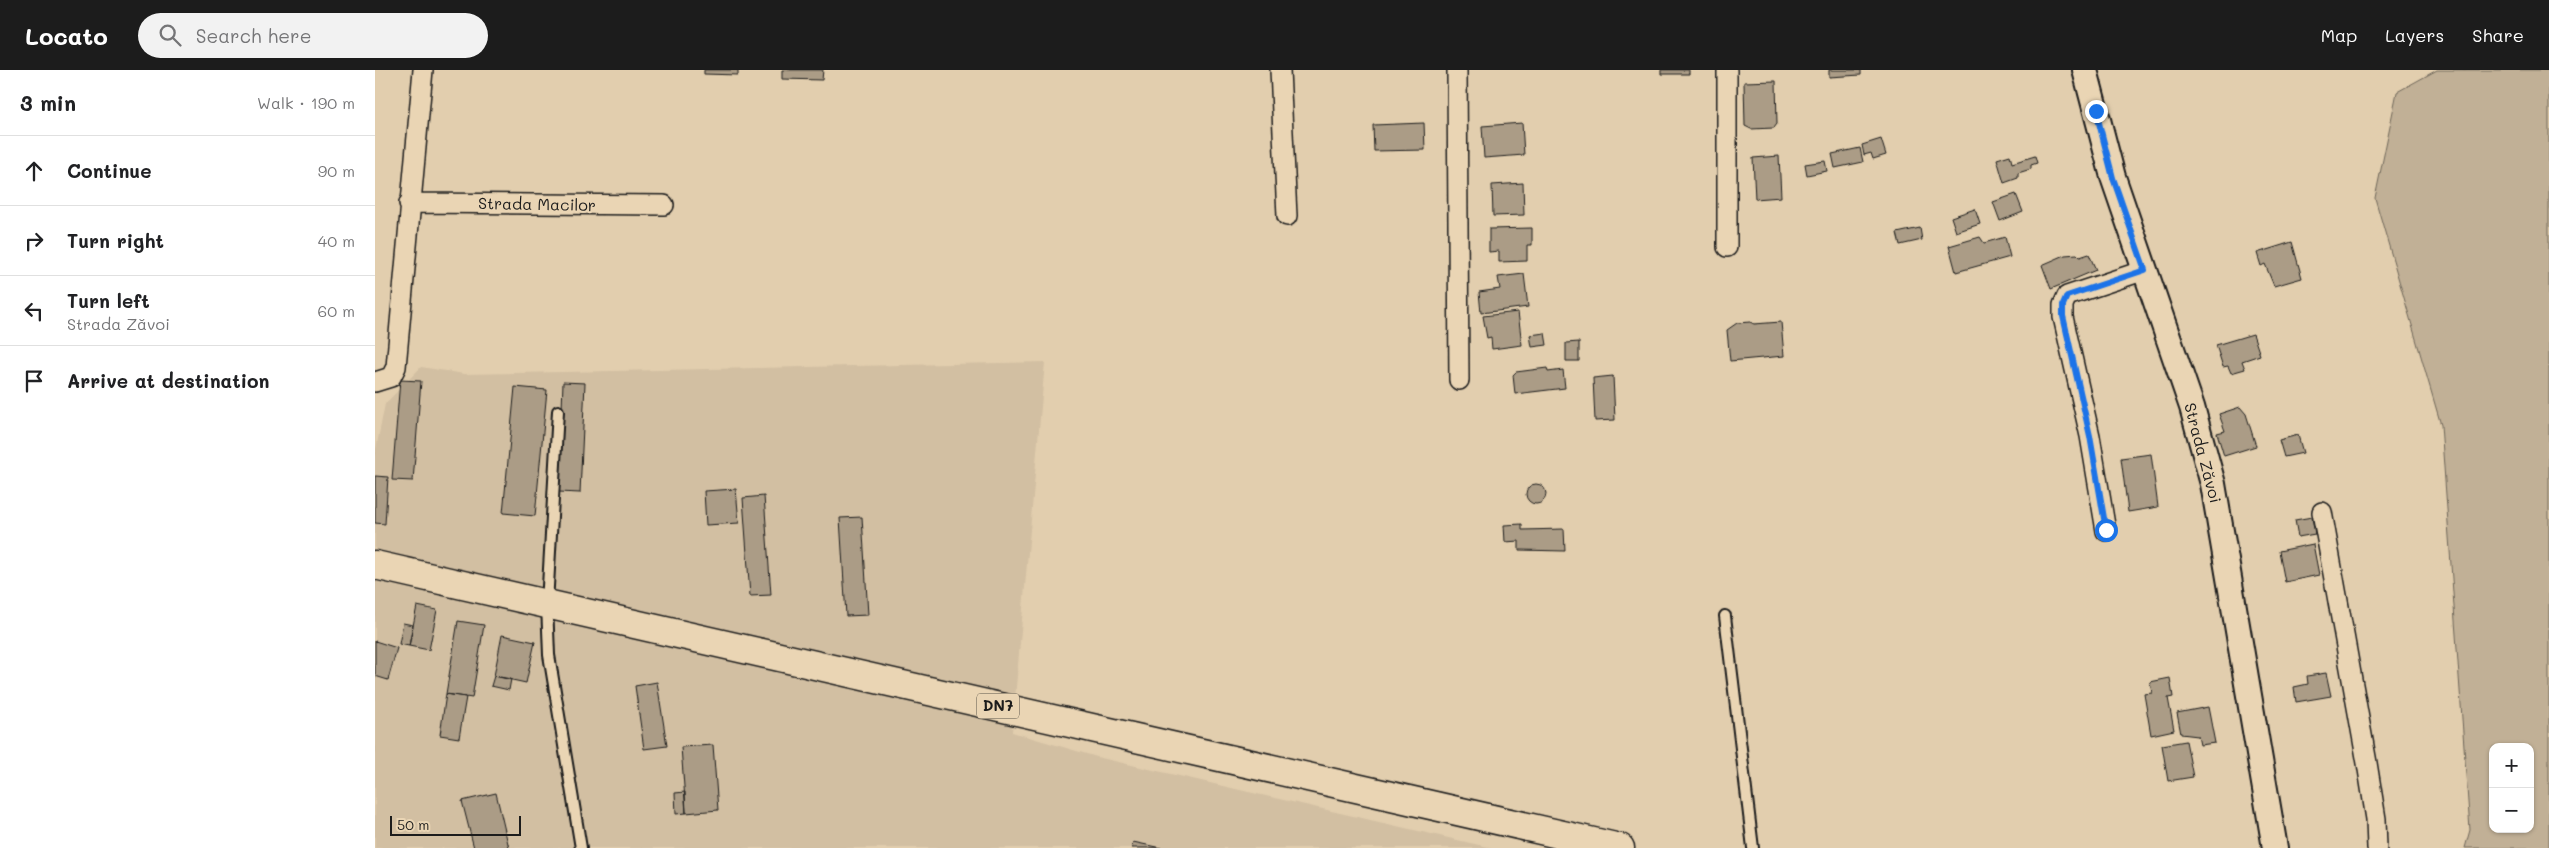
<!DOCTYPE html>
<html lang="en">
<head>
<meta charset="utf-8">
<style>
	:root { --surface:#fff; --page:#f2f2f2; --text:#202124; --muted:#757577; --line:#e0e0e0; --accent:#1c1c1c }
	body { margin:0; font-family:Mali,sans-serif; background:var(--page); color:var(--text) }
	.controls { position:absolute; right:15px; bottom:15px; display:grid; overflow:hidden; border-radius:10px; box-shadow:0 1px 4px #0004 }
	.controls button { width:45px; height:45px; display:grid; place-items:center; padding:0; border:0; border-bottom:1px solid var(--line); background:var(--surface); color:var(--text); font:25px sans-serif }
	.scale { position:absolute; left:15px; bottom:12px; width:131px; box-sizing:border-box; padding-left:5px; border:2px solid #1c1c1c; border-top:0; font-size:14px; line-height:18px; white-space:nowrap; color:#1c1c1c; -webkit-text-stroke:4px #ead5b4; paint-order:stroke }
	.stop { position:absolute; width:15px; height:15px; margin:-11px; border:4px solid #1a73e8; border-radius:50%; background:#fff }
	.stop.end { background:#1a73e8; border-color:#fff; box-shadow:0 1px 5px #0008 }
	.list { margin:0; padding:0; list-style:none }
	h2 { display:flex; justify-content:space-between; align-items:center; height:65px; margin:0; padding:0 20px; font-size:21px }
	h2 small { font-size:16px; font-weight:400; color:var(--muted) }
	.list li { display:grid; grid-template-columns:32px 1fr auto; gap:15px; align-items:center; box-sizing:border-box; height:70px; padding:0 20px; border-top:1px solid var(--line) }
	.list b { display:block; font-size:19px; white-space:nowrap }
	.list p { margin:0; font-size:16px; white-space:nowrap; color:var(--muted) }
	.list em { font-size:16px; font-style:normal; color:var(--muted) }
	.icon { flex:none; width:28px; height:28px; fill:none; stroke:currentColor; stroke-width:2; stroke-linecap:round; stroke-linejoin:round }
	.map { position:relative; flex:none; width:2174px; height:778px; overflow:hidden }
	header { display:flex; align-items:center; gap:30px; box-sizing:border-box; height:70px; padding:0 25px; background:var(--accent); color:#fff }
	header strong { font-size:24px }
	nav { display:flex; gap:28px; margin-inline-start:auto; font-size:18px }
	.search { width:350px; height:45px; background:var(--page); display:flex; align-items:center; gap:12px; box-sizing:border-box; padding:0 18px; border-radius:28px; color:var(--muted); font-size:19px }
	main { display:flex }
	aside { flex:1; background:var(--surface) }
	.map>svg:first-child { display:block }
	.built { fill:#d2bfa2 }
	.green { fill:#c1b096; stroke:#6e6659; fill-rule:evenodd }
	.building { fill:#ab9c86; stroke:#1c1c1c }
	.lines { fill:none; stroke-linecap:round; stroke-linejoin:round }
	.service-casing { stroke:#1c1c1c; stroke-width:14 }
	.minor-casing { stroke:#1c1c1c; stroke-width:22 }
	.tertiary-casing { stroke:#1c1c1c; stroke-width:28 }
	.primary-casing { stroke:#1c1c1c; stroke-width:31 }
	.service { stroke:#ead5b4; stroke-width:10 }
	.minor { stroke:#ead5b4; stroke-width:19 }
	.tertiary { stroke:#ead5b4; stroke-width:24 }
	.primary { stroke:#ead5b4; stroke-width:28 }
	.route { stroke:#1a73e8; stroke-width:6 }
	.labels { text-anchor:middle; stroke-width:4; stroke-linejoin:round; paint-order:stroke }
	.shield { fill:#ead5b4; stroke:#5a544a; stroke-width:1 }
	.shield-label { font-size:15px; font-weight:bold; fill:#1c1c1c }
	.street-label { font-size:16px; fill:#1c1c1c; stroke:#ead5b4 }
</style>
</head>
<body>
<header>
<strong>Locato</strong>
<div class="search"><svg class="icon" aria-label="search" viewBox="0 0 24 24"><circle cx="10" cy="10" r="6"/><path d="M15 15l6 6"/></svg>Search here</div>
<nav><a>Map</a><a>Layers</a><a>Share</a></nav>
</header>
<main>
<aside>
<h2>3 min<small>Walk · 190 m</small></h2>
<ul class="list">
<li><svg class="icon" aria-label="ahead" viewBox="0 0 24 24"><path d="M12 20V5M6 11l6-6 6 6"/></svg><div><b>Continue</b></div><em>90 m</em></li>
<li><svg class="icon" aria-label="right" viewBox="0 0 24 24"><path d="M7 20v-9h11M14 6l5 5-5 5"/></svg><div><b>Turn right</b></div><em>40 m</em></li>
<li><svg class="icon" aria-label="left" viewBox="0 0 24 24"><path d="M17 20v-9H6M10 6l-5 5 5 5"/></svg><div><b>Turn left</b><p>Strada Zăvoi</p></div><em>60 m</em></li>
<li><svg class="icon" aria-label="arrive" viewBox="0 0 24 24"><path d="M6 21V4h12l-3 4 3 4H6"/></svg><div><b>Arrive at destination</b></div></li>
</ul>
</aside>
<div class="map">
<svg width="2174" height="778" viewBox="0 0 2174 778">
	<rect width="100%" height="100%" fill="#e2ceae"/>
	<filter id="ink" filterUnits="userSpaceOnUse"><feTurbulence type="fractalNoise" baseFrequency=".02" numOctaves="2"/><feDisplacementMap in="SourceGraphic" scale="10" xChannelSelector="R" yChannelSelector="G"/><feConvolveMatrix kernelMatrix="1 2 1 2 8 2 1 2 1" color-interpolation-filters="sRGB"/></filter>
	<g filter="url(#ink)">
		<!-- built -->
		<path class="built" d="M 670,292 L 637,662 L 722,687 L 1117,778 L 0,778 L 0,384 L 10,334 L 46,297 L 89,304 Z"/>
		<!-- green -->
		<path class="green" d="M 2062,0 L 2174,0 L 2174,778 L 2090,778 L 2095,760 L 2066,355 L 2000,128 L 2022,22 ZM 2118,677 L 2155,677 L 2155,759 L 2118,759 Z"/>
		<!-- building -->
		<path class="building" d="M 329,0 L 363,0 L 363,5 L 329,4 Z
			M 407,0 L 448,0 L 447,10 L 407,9 Z
			M 1286,0 L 1314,0 L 1314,4 L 1286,4 Z
			M 1454,0 L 1486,0 L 1486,5 L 1454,7 Z
			M 1401,11 L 1402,54 L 1399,58 L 1376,59 L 1370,56 L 1369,12 Z
			M 1049,53 L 1050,80 L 999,81 L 998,55 Z
			M 1147,53 L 1149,85 L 1109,88 L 1107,56 Z
			M 1506,69 L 1511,85 L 1498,89 L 1496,83 L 1489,85 L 1487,75 Z
			M 1485,78 L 1488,92 L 1460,98 L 1457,84 Z
			M 1635,85 L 1637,93 L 1660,86 L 1662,93 L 1656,95 L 1656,99 L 1643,103 L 1643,108 L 1629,113 L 1622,89 Z
			M 1404,86 L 1406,127 L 1380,129 L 1378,88 Z
			M 1450,91 L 1452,101 L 1432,105 L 1430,94 Z
			M 1148,113 L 1149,145 L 1118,146 L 1117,115 Z
			M 1641,124 L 1648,142 L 1625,151 L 1618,132 Z
			M 1600,139 L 1605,154 L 1581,162 L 1576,147 Z
			M 1157,158 L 1157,175 L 1152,175 L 1152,191 L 1124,192 L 1124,181 L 1114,182 L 1114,159 Z
			M 1545,158 L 1547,170 L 1525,175 L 1522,163 Z
			M 1605,167 L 1609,173 L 1630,167 L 1635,187 L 1581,202 L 1574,176 Z
			M 1917,172 L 1927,208 L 1899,216 L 1890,194 L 1886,196 L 1882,183 Z
			M 1702,184 L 1705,187 L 1714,184 L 1721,200 L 1676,219 L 1667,195 L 1690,185 Z
			M 1149,204 L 1153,237 L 1106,243 L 1104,222 L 1125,219 L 1123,207 Z
			M 1143,242 L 1147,275 L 1117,279 L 1116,267 L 1112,268 L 1108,246 Z
			M 1375,252 L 1379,254 L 1406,252 L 1409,286 L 1355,291 L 1352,260 L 1362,253 Z
			M 1170,263 L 1172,275 L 1157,277 L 1155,265 Z
			M 1878,264 L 1885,285 L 1867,291 L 1870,299 L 1856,303 L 1853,296 L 1848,297 L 1841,275 Z
			M 1204,272 L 1204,291 L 1191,291 L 1191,273 Z
			M 1172,298 L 1173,302 L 1188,300 L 1190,318 L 1140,324 L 1138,305 L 1141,302 Z
			M 1238,306 L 1240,350 L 1220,351 L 1218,308 Z
			M 25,310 L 46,311 L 38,411 L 17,410 Z
			M 188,312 L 210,313 L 205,423 L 184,422 Z
			M 140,317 L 172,320 L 160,446 L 128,443 Z
			M 1865,337 L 1871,344 L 1881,376 L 1849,386 L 1842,363 L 1850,361 L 1844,344 Z
			M 1923,365 L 1928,383 L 1909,387 L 1904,370 Z
			M 1776,384 L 1783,437 L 1753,442 L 1746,388 Z
			M 0,406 L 13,407 L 10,454 L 0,453 Z
			M1151 424a10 10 0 1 1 20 0a10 10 0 1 1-20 0Z
			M 361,419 L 364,453 L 331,455 L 329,421 Z
			M 389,426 L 396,525 L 375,526 L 368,428 Z
			M 487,447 L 493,545 L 471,546 L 465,448 Z
			M 1937,447 L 1940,464 L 1923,467 L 1920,450 Z
			M 1147,454 L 1147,460 L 1189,459 L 1190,481 L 1144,480 L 1144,471 L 1130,472 L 1129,455 Z
			M 1938,474 L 1944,505 L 1910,512 L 1904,481 Z
			M 42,536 L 62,540 L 54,580 L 34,576 Z
			M 83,551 L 109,555 L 97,628 L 71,624 Z
			M 28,553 L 38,555 L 34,576 L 24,574 Z
			M 127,565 L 160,572 L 151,613 L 119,606 Z
			M 0,571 L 22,578 L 13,610 L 0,606 Z
			M 1951,603 L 1956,626 L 1921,632 L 1919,617 L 1933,614 L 1932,606 Z
			M 119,606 L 136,609 L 134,620 L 116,616 Z
			M 1795,608 L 1798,627 L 1793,628 L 1799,660 L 1776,665 L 1769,624 L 1777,623 L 1775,612 Z
			M 282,612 L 292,676 L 269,679 L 260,616 Z
			M 71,624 L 91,627 L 84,668 L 65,665 Z
			M 1833,637 L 1840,673 L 1825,675 L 1823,666 L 1806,664 L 1802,643 Z
			M 1811,671 L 1818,707 L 1793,711 L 1787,675 Z
			M 338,675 L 343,740 L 311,743 L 306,677 Z
			M 310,722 L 311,743 L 301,744 L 300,723 Z
			M 121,723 L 134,778 L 99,778 L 87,731 Z
			M 758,772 L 786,778 L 757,778 Z"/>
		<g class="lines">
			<!-- service casing -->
			<g class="service-casing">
				<path id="service" d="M 183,341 L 172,534 L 174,585 L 206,778
					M 1350,546 L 1378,778"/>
			</g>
			<!-- minor casing -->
			<g class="minor-casing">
				<path id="minor" d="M 905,0 L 912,146
					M 1082,0 L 1084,310
					M 34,133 L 289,135
					M 1352,177 L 1352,0
					M 0,312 L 16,307 L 21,297 L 48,0
					M 1947,442 L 1992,693 L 2001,749 L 2002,778
					M 1731,461 L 1715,366 L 1688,247 L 1688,235 L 1692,226 L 1770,200"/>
			</g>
			<!-- tertiary casing -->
			<g class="tertiary-casing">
				<path id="tertiary" d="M 1710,0 L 1738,107 L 1817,337 L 1838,414 L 1900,778"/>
			</g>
			<!-- primary casing -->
			<g class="primary-casing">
				<path id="primary" d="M 0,495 L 1245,778"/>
			</g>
			<!-- service -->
			<use href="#service" class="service"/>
			<!-- minor -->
			<use href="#minor" class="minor"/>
			<!-- tertiary -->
			<use href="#tertiary" class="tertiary"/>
			<!-- primary -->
			<use href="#primary" class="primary"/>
		</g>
	</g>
	<g class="lines" filter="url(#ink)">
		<!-- route -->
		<path class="route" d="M 1721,41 L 1738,108 L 1770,200 L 1692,226 L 1688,235 L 1688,246 L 1715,366 L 1731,460"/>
	</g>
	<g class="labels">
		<!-- shield labels -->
		<rect class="shield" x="602" y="623.5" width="42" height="25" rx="4"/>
		<g class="shield-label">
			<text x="623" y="641">DN7</text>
		</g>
		<!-- street labels -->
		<g class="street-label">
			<text transform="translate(162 134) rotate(1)" y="6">Strada Macilor</text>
			<text transform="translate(1828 383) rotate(75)" y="6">Strada Zăvoi</text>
		</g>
	</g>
</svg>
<div class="controls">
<button>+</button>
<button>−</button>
</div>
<div class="scale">50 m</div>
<div class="stop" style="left:1731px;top:460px"></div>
<div class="stop end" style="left:1721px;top:41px"></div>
</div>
</main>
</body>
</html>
